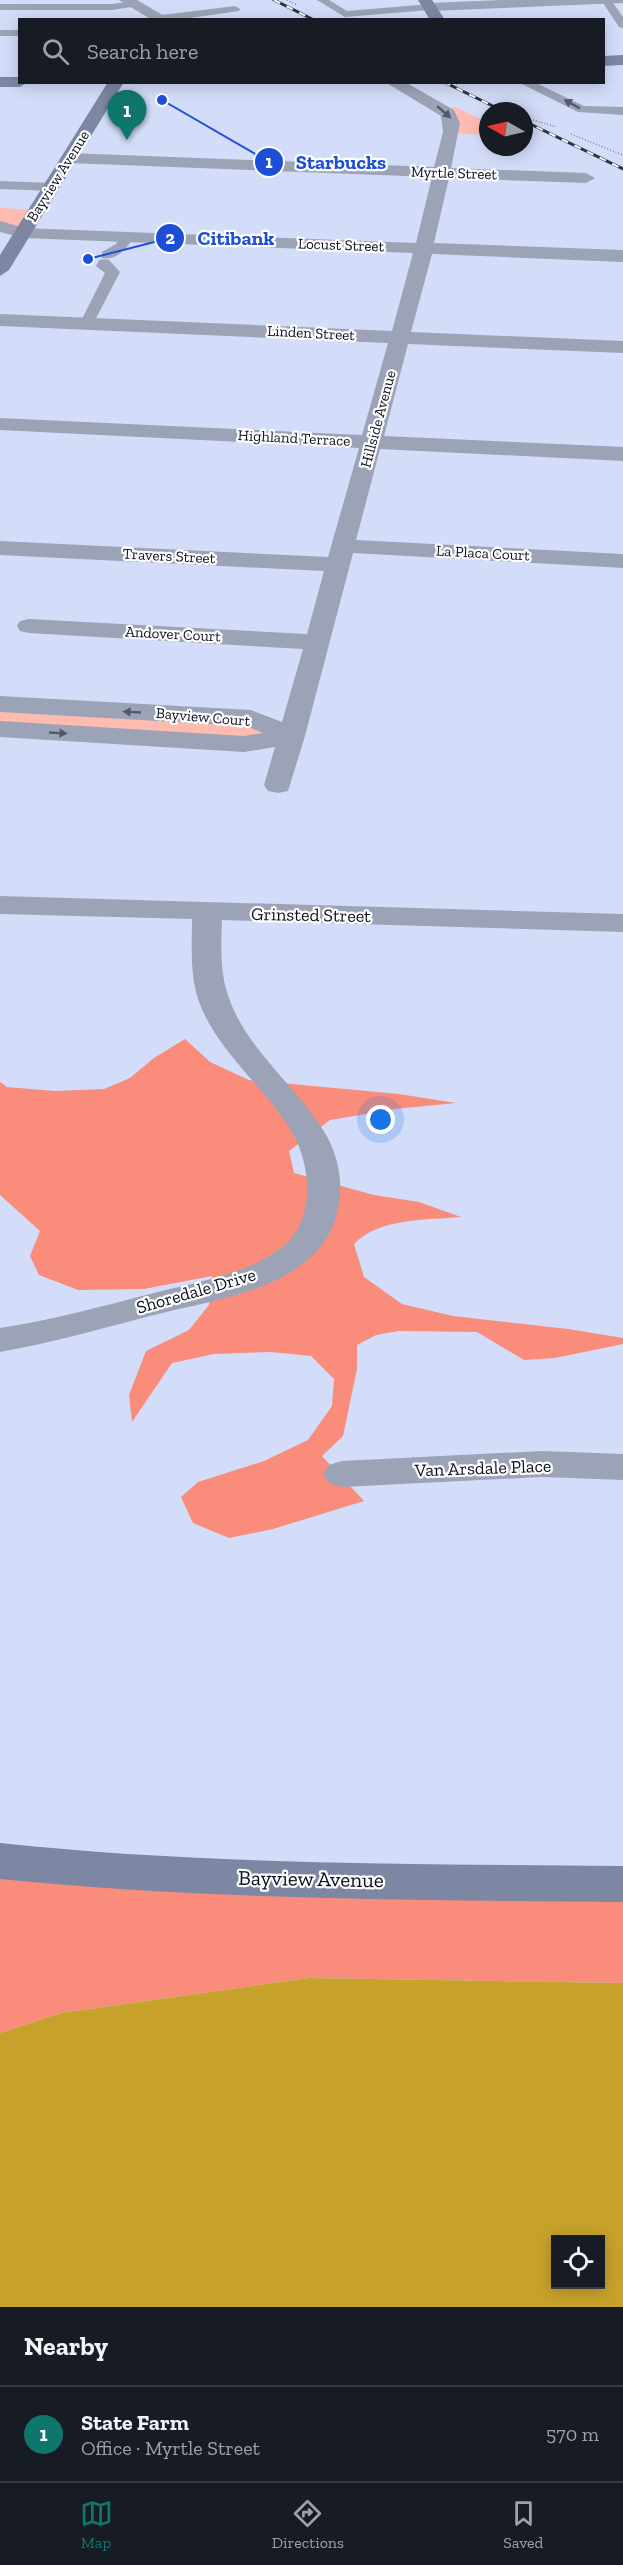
<!DOCTYPE html>
<html lang="en">
<head>
<meta charset="utf-8">
<style>
	:root { --surface:#171b24; --page:#20242c; --text:#f1f3f6; --muted:#9ea1a6; --line:#363941; --accent:#0f766e }
	body { margin:0; font-family:"Zilla Slab",serif; background:var(--page); color:var(--text) }
	.controls { position:absolute; right:18px; bottom:18px; display:grid; overflow:hidden; border-radius:0px; box-shadow:0 3px 15px #0003 }
	.controls button { width:54px; height:54px; display:grid; place-items:center; padding:0; border:0; border-bottom:2px solid var(--line); background:var(--surface); color:var(--text); font:30px sans-serif }
	.compass { position:absolute; left:479px; top:102px; width:54px; height:54px; border-radius:50%; background:var(--surface); box-shadow:0 3px 15px #0003; rotate:278deg }
	.you { position:absolute; left:381px; top:1120px; width:21px; height:21px; margin:-15px; border:4px solid #fff; border-radius:50%; background:#1a73e8; box-shadow:0 0 0 9px #1a73e833 }
	.badge { display:grid; place-items:center; width:39px; height:39px; border-radius:50%; background:var(--accent); color:#fff; font-size:20px; font-weight:700 }
	.pin { position:absolute; translate:-50% -50px; filter:drop-shadow(0 2px 3px #0008) }
	.pin::after { content:''; position:absolute; top:32px; width:21px; height:18px; background:inherit; clip-path:polygon(0 0,100% 0,50% 100%) }
	.list { margin:0; padding:0; list-style:none }
	h2 { display:flex; justify-content:space-between; align-items:center; height:78px; margin:0; padding:0 24px; font-size:26px }
	h2 small { font-size:20px; font-weight:400; color:var(--muted) }
	.list li { display:grid; grid-template-columns:39px 1fr auto; gap:18px; align-items:center; box-sizing:border-box; height:96px; padding:0 24px; border-top:2px solid var(--line) }
	.list b { display:block; font-size:22px; white-space:nowrap }
	.list p { margin:0; font-size:20px; white-space:nowrap; color:var(--muted) }
	.list em { font-size:20px; font-style:normal; color:var(--muted) }
	.icon { flex:none; width:33px; height:33px; fill:none; stroke:currentColor; stroke-width:2; stroke-linecap:round; stroke-linejoin:round }
	.map { position:relative; flex:none; width:623px; height:2307px; overflow:hidden }
	.search { position:absolute; background:var(--surface); box-shadow:0 3px 15px #0003; left:18px; right:18px; top:18px; height:66px; display:flex; align-items:center; gap:15px; box-sizing:border-box; padding:0 21px; border-radius:0px; color:var(--muted); font-size:22px }
	.sheet { height:174px; background:var(--surface) }
	nav { display:flex; justify-content:space-around; align-items:center; box-sizing:border-box; height:84px; border-top:2px solid var(--line); background:var(--surface); font-size:16px; color:var(--muted) }
	nav a { display:grid; justify-items:center; gap:3px }
	nav .on { color:var(--accent) }
	.map>svg:first-child { display:block }
	.green { fill:#febcb0 }
	.forest { fill:#f98c7a }
	.water { fill:#c7a22b; fill-rule:evenodd }
	.lines { fill:none; stroke-linecap:round; stroke-linejoin:round }
	.path { stroke:#7d859b; stroke-width:1.5; stroke-dasharray:1 2; stroke-linecap:butt }
	.lane { fill:#9ca3b7; fill-rule:evenodd }
	.street { fill:#9ca3b7; fill-rule:evenodd }
	.secondary { fill:#7d87a4; fill-rule:evenodd }
	.rail-casing { stroke:#2d3244; stroke-width:3 }
	.rail { stroke:#fefefe; stroke-width:2; stroke-dasharray:7; stroke-linecap:butt }
	.oneway { fill:#53596a }
	.labels { text-anchor:middle; stroke-width:4.5; stroke-linejoin:round; paint-order:stroke }
	.far-street-label { font-size:15px; fill:#0a0f1e; stroke:#fefefe }
	.street-label { font-size:18px; fill:#0a0f1e; stroke:#fefefe }
	.near-street-label { font-size:21px; fill:#0a0f1e; stroke:#fefefe }
	.leader { fill:none; stroke:#1d4ed8; stroke-width:2 }
	.callout-dot { fill:#1d4ed8; stroke:#fefefe; stroke-width:2 }
	.mark-label { font-size:18px; text-anchor:middle; font-weight:bold; fill:#fff }
	.callout-label { font-size:20px; text-anchor:middle; font-weight:bold; fill:#1d4ed8; stroke:#fefefe; stroke-width:4.5; stroke-linejoin:round; paint-order:stroke }
</style>
</head>
<body>
<div class="map">
<svg width="623" height="2307" viewBox="0 0 623 2307">
	<rect width="100%" height="100%" fill="#d3ddf9"/>
	<!-- green -->
	<path class="green" d="M 456,107 L 488,123 L 488,135 L 451,133 L 443,109 Z
		M 0,208 L 37,210 L 23,233 L 0,226 Z
		M 0,704 L 251,718 L 292,736 L 244,744 L 0,729 Z"/>
	<!-- forest -->
	<path class="forest" d="M 185,1039 L 210,1062 L 249,1080 L 399,1094 L 456,1103 L 395,1109 L 330,1120 L 289,1151 L 294,1173 L 374,1195 L 419,1202 L 461,1217 C 426,1220 379,1218 354,1244 L 364,1277 L 402,1304 L 453,1316 L 568,1329 L 623,1338 L 623,1344 L 555,1358 L 524,1360 L 477,1332 L 398,1331 L 376,1335 L 357,1345 L 357,1369 L 343,1436 L 322,1456 L 364,1501 L 273,1529 L 229,1538 L 193,1523 L 181,1497 L 198,1482 L 264,1461 L 308,1440 L 332,1406 L 334,1379 L 311,1356 L 271,1352 L 214,1354 L 172,1363 L 132,1422 L 129,1395 L 146,1351 L 189,1330 L 209,1305 L 212,1276 L 144,1289 L 78,1290 L 39,1275 L 30,1256 L 40,1231 L 0,1195 L 0,1082 L 7,1087 L 55,1091 L 104,1089 L 130,1078 L 154,1058 Z
		M 0,1861 L 623,1884 L 623,1983 L 309,1978 L 61,2013 L 0,2033 Z"/>
	<!-- water -->
	<path class="water" d="M 309,1978 L 623,1983 L 623,2307 L 0,2307 L 0,2033 L 61,2013 ZM 556,2240 L 600,2240 L 600,2284 L 556,2284 Z"/>
	<g class="lines">
		<!-- path -->
		<path class="path" d="M 287,0 L 297,5
			M 456,84 L 465,82
			M 530,119 L 556,127
			M 571,134 L 623,155"/>
		<!-- lane -->
		<path class="lane" d="M 317,0 L 329,0 L 347,11 L 430,4 L 435,7 L 430,10 L 345,17 Z
			M 601,0 L 611,0 L 623,17 L 623,28 L 619,27 Z
			M 134,1 L 139,4 L 138,6 L 112,10 L 0,10 L 0,4 L 112,4 Z
			M 235,6 L 240,9 L 239,11 L 176,20 L 157,18 L 162,15 Z
			M 0,30 L 20,30 L 20,36 L 0,36 Z
			M 518,82 L 534,82 L 584,106 L 623,107 L 623,115 L 578,112 Z
			M 0,181 L 51,183 L 57,187 L 51,191 L 0,189 Z
			M 127,233 L 134,237 C 127,248 117,261 102,258 L 102,252 L 116,244 L 122,234 Z
			M 104,259 L 109,260 L 120,272 L 92,326 L 82,326 L 80,323 L 105,273 L 96,266 L 99,260 Z"/>
		<!-- street -->
		<path class="street" d="M 119,0 L 137,0 L 171,20 L 152,20 Z
			M 501,0 L 623,0 L 623,3 L 430,11 L 423,7 L 430,3 Z
			M 385,82 L 405,82 L 454,110 L 460,123 L 451,168 L 586,173 L 595,178 L 586,183 L 449,178 L 434,243 L 623,250 L 623,262 L 432,254 L 411,332 L 623,341 L 623,353 L 408,344 L 384,436 L 623,447 L 623,461 L 380,449 L 356,540 L 623,554 L 623,568 L 353,553 L 305,736 L 288,791 L 278,793 L 268,791 L 264,785 L 275,747 L 244,752 L 0,737 L 0,721 L 244,736 L 263,733 L 246,726 L 0,712 L 0,696 L 251,710 L 282,722 L 303,649 L 29,633 L 20,631 L 17,626 L 20,621 L 29,619 L 307,634 L 324,571 L 0,555 L 0,541 L 328,557 L 359,448 L 0,430 L 0,418 L 362,435 L 388,343 L 0,326 L 0,314 L 392,331 L 413,253 L 23,238 L 0,232 L 0,221 L 24,228 L 416,243 L 432,177 L 69,163 L 60,158 L 69,153 L 434,167 L 443,132 L 441,116 Z
			M 0,896 L 623,914 L 623,932 L 222,920 C 221,944 220,969 227,992 C 243,1047 296,1085 325,1133 C 337,1153 343,1179 339,1203 C 327,1287 221,1298 154,1315 C 103,1328 52,1343 0,1352 L 0,1328 C 51,1320 100,1307 150,1294 C 195,1282 250,1275 286,1244 C 315,1217 311,1166 293,1134 C 265,1085 211,1048 196,992 C 190,968 192,943 192,919 L 0,914 Z
			M 542,1451 L 623,1454 L 623,1480 L 542,1477 L 342,1487 L 329,1483 L 323,1474 L 329,1465 L 342,1461 Z"/>
		<!-- secondary -->
		<path class="secondary" d="M 418,0 L 432,0 L 445,20 L 430,20 Z
			M 623,55 L 623,65 L 604,66 L 604,56 Z
			M 0,77 L 20,77 L 20,82 L 28,82 L 20,87 L 0,87 Z
			M 108,82 L 124,82 L 9,270 L 0,276 L 0,255 Z
			M 0,1843 C 207,1865 415,1864 623,1866 L 623,1902 C 415,1900 207,1900 0,1879 Z"/>
		<!-- rail casing -->
		<g class="rail-casing">
			<path id="rail" d="M 274,0 L 314,20
				M 444,82 L 503,111
				M 524,121 L 623,169"/>
		</g>
		<!-- rail -->
		<use href="#rail" class="rail"/>
	</g>
	<!-- one-way arrows -->
	<defs><path id="oneway-solid" d="M-6-.8H1V-3.2L6.5 0L1 3.2V.8H-6Z" transform="scale(1.5)"/></defs>
	<g class="oneway">
		<use href="#oneway-solid" transform="translate(572 104) rotate(-151)"/>
		<use href="#oneway-solid" transform="translate(444 112) rotate(41)"/>
		<use href="#oneway-solid" transform="translate(132 712) rotate(-177)"/>
		<use href="#oneway-solid" transform="translate(58 733) rotate(3)"/>
	</g>
	<g class="labels">
		<!-- far-street labels -->
		<g class="far-street-label">
			<text transform="translate(454 173) rotate(2)" y="5">Myrtle Street</text>
			<text transform="translate(58 176) rotate(-58)" y="5">Bayview Avenue</text>
			<text transform="translate(341 245) rotate(2)" y="5">Locust Street</text>
			<text transform="translate(311 333) rotate(3)" y="5">Linden Street</text>
			<text transform="translate(378 419) rotate(-75)" y="5">Hillside Avenue</text>
			<text transform="translate(294 438) rotate(3)" y="5">Highland Terrace</text>
			<text transform="translate(483 553) rotate(3)" y="5">La Placa Court</text>
			<text transform="translate(169 556) rotate(3)" y="5">Travers Street</text>
			<text transform="translate(173 634) rotate(3)" y="5">Andover Court</text>
			<text transform="translate(203 717) rotate(5)" y="5">Bayview Court</text>
		</g>
		<!-- street labels -->
		<g class="street-label">
			<text transform="translate(311 915) rotate(1)" y="6">Grinsted Street</text>
			<text transform="translate(196 1291) rotate(-16)" y="6">Shoredale Drive</text>
			<text transform="translate(483 1468) rotate(-2)" y="6">Van Arsdale Place</text>
		</g>
		<!-- near-street labels -->
		<g class="near-street-label">
			<text transform="translate(311 1879) rotate(1)" y="7">Bayview Avenue</text>
		</g>
	</g>
	<!-- callouts -->
	<path class="leader" d="M162 100L269 162M88 259L170 238"/>
	<g class="callout-dot">
		<circle cx="162" cy="100" r="6"/>
		<circle cx="88" cy="259" r="6"/>
		<circle cx="269" cy="162" r="15"/>
		<circle cx="170" cy="238" r="15"/>
	</g>
	<g class="mark-label">
		<text x="269" y="168">1</text>
		<text x="170" y="244">2</text>
	</g>
	<g class="callout-label">
		<text x="341" y="169">Starbucks</text>
		<text x="236" y="245">Citibank</text>
	</g>
</svg>
<div class="controls">
<button><svg class="icon" aria-label="locate" viewBox="0 0 24 24"><circle cx="12" cy="12" r="6"/><path d="M12 2v4M12 18v4M2 12h4M18 12h4"/></svg></button>
</div>
<svg class="compass" viewBox="-18 -18 36 36"><path d="M0-13l5 13h-10z" fill="#e53935"/><path d="M0 13l5-13h-10z" fill="#9ea1a6"/></svg>
<div class="you"></div>
<div class="pin badge" style="left:127px;top:140px">1</div>
<div class="search"><svg class="icon" aria-label="search" viewBox="0 0 24 24"><circle cx="10" cy="10" r="6"/><path d="M15 15l6 6"/></svg>Search here</div>
</div>
<section class="sheet">
<h2>Nearby<small></small></h2>
<ul class="list">
<li><span class="badge">1</span><div><b>State Farm</b><p>Office · Myrtle Street</p></div><em>570 m</em></li>
</ul>
</section>
<nav>
<a class="on"><svg class="icon" aria-label="map" viewBox="0 0 24 24"><path d="M3 6l6-2 6 2 6-2v14l-6 2-6-2-6 2zM9 4v14M15 6v14"/></svg>Map</a>
<a><svg class="icon" aria-label="directions" viewBox="0 0 24 24"><path d="M12 3l9 9-9 9-9-9zM9 14v-3h6M13 9l2 2-2 2"/></svg>Directions</a>
<a><svg class="icon" aria-label="saved" viewBox="0 0 24 24"><path d="M7 4h10v16l-5-4-5 4z"/></svg>Saved</a>
</nav>
</body>
</html>
